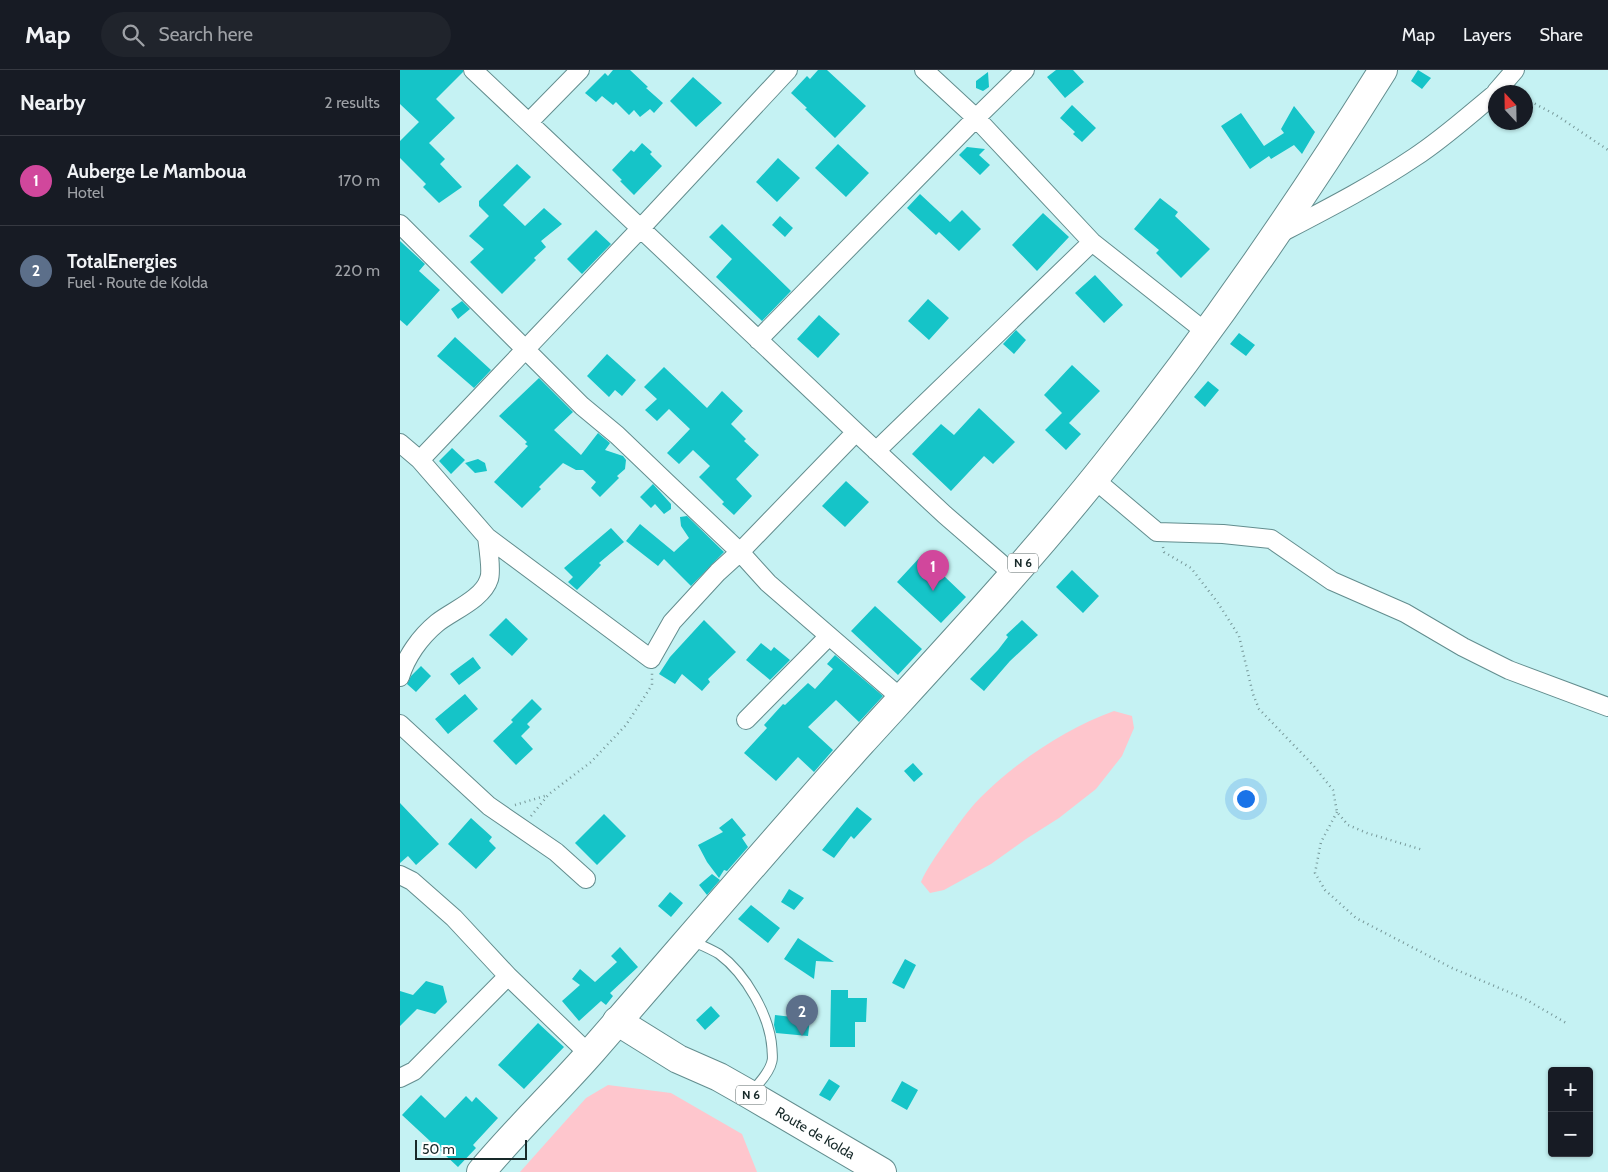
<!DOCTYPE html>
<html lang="en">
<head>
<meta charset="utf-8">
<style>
	:root { --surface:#171b24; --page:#20242c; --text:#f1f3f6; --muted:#9ea1a6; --line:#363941; --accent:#2563eb }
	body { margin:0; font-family:Cabin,sans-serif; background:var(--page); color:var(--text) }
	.controls { position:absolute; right:15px; bottom:15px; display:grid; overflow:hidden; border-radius:5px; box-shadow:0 1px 4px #0004 }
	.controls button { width:45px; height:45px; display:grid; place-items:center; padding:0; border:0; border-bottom:1px solid var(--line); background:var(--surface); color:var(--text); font:25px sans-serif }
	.compass { position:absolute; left:1088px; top:15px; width:45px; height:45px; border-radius:50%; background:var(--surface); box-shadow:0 1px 4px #0004; rotate:338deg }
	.scale { position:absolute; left:15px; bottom:12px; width:112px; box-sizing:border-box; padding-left:5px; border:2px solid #172929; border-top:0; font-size:14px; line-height:18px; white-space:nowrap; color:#172929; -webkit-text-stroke:4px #fff; paint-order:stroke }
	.you { position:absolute; left:845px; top:728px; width:18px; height:18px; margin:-12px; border:4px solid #fff; border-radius:50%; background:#1a73e8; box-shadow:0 0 0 8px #1a73e833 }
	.badge { display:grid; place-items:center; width:32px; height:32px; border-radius:50%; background:var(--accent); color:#fff; font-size:16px; font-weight:700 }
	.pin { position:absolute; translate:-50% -41px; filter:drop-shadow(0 1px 2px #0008) }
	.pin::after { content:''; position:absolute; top:26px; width:18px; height:15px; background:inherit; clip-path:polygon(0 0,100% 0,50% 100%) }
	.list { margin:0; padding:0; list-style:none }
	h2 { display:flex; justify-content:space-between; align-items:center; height:65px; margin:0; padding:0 20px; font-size:21px }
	h2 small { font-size:16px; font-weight:400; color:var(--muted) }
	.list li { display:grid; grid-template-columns:32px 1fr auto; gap:15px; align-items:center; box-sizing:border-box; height:90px; padding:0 20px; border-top:1px solid var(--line) }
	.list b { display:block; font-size:19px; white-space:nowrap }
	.list p { margin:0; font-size:16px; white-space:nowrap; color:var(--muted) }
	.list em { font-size:16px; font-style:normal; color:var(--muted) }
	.icon { flex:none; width:28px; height:28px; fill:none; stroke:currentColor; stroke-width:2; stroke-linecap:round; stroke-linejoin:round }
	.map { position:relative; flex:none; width:1208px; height:1102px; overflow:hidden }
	header { display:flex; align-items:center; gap:30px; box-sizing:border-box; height:70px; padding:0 25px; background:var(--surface); border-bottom:1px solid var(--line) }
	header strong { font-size:24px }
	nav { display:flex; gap:28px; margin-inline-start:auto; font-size:18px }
	.search { width:350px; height:45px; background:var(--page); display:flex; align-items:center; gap:12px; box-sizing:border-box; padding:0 18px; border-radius:28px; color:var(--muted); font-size:19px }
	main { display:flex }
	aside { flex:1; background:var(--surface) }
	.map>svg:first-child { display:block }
	.green { fill:#fec6cd }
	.building { fill:#15c4c8 }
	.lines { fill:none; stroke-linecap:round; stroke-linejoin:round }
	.service-casing { stroke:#638d8e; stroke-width:11 }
	.minor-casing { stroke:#638d8e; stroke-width:20 }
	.primary-casing { stroke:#638d8e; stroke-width:30 }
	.path { stroke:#769798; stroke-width:2.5; stroke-dasharray:1 4; stroke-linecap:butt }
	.service { stroke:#fff; stroke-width:9 }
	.minor { stroke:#fff; stroke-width:18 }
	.primary { stroke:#fff; stroke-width:28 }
	.labels { text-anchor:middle; stroke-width:4; stroke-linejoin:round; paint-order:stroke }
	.shield { fill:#fff; stroke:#5d6969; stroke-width:1 }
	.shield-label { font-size:12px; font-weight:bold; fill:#172929 }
	.street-label { font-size:14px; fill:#172929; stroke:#fff }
</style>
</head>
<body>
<header>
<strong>Map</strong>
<div class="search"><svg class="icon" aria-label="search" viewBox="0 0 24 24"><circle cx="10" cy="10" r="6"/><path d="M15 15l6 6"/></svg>Search here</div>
<nav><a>Map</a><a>Layers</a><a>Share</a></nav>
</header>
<main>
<aside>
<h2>Nearby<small>2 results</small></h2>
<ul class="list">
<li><span class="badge" style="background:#d1479c">1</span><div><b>Auberge Le Mamboua</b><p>Hotel</p></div><em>170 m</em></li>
<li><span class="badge" style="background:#5c6f8a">2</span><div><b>TotalEnergies</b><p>Fuel · Route de Kolda</p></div><em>220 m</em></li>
</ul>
</aside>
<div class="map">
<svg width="1208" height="1102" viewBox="0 0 1208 1102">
	<rect width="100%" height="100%" fill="#c5f2f3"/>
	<!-- green -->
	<path class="green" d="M 714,641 L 732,646 L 734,658 L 722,686 L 696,719 L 659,748 L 626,769 L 591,794 L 544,820 L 530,823 L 521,812 C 527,798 536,786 545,773 C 556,758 567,741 580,728 C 616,692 666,658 714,641 Z
		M 208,1015 L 271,1023 L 342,1064 L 357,1102 L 120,1102 L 186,1028 Z"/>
	<!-- building -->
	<path class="building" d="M 0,0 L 63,0 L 63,2 L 36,29 L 55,48 L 29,73 L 45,89 L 40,94 L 62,117 L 39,133 L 23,117 L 26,114 L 0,88 L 0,71 L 19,52 L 0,34 Z
		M 213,0 L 230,0 L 248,17 L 246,18 L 263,33 L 254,43 L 250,39 L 240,47 L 234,40 L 229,45 L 216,32 L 213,35 L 202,26 L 196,32 L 185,23 L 205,3 L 208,6 Z
		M 418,0 L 427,0 L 466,36 L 435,68 L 405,39 L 407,38 L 391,23 L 407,6 L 410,9 Z
		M 656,0 L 673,0 L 684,12 L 665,28 L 647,7 Z
		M 1018,0 L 1031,8 L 1022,19 L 1011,11 Z
		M 588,2 L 589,17 L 583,21 L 576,18 L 576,11 Z
		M 293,7 L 322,33 L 296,57 L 270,31 Z
		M 672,35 L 696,58 L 682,72 L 673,64 L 675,62 L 660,48 Z
		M 894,36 L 915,62 L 902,84 L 894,75 L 871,89 L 869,86 L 850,99 L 821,56 L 841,43 L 864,76 L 884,63 L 881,59 Z
		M 242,73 L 252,82 L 250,84 L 262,96 L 234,125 L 220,111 L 222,110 L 212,100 L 231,80 L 234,82 Z
		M 438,74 L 469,103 L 446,127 L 415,98 Z
		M 567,77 L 585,79 L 579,85 L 590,95 L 580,105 L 559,85 Z
		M 378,88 L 400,108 L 377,132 L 356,112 Z
		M 117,94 L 131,107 L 103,135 L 125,156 L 144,138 L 162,154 L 141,171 L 146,177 L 134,188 L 136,190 L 102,224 L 70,192 L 84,179 L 69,166 L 89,146 L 79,136 L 79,131 Z
		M 520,124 L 550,152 L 562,140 L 581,159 L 559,181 L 539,162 L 536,165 L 507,138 Z
		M 760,128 L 778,142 L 775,146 L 810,179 L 781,208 L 756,183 L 759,180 L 734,159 Z
		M 643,143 L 669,167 L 637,201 L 612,175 Z
		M 380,146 L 393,158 L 385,167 L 372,155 Z
		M 322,154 L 391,221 L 362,251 L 316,207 L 332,189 L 309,167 Z
		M 196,160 L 211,174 L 182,204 L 167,189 Z
		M 0,171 L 25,194 L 19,201 L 40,220 L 7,256 L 0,250 Z
		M 695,205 L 723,235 L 704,253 L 675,223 Z
		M 528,229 L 549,248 L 529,270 L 508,251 Z
		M 62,231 L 70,239 L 58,249 L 51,239 Z
		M 419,245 L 440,264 L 418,288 L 397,269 Z
		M 616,260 L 626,270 L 614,284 L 603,274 Z
		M 839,263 L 855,275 L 846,286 L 830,274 Z
		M 55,267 L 91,300 L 74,318 L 37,286 Z
		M 207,284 L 236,310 L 222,326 L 215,320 L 209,327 L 187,306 Z
		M 672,295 L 700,321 L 669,353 L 681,364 L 666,380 L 645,360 L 662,343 L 644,325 Z
		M 264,297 L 307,338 L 322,321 L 343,341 L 331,354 L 346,369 L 344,371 L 359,385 L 336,409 L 352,426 L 334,445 L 322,434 L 324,432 L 299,407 L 310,396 L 293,380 L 279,394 L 267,383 L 290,359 L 269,339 L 257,351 L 245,340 L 257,329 L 244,317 Z
		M 139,308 L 173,342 L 154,360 L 181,385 L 198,363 L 210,373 L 205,380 L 223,386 L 226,390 L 225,399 L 217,406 L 219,408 L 200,427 L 191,418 L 196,412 L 183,400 L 176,400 L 163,393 L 139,417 L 141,419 L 122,438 L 94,412 L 128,376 L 125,374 L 127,372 L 99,346 Z
		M 808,311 L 819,320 L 805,337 L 794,327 Z
		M 579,338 L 615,372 L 593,394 L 584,386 L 551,421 L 512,384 L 541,354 L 554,365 Z
		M 52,378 L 65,390 L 51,404 L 39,391 Z
		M 78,389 L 85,393 L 87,401 L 75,403 L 65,393 Z
		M 446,411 L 469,432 L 445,457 L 422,436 Z
		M 253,414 L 271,434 L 271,439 L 264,444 L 255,434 L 251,438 L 240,427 Z
		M 287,446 L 324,482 L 291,516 L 264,489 L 258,496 L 226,471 L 240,454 L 274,482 L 289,468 L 281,456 L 280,447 Z
		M 211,458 L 224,472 L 199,493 L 201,495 L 177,520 L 168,512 L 173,507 L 164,498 Z
		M 522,485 L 566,527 L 541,553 L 497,512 Z
		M 672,500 L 699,526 L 683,543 L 656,517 Z
		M 475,536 L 522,579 L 498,605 L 451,561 Z
		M 106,548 L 128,569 L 112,586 L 89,565 Z
		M 304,550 L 336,582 L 308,609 L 310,612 L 302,621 L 282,604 L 275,614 L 259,604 L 270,587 Z
		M 622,550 L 638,565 L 610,591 L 584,621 L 570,609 L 598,580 L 608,567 L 606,565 Z
		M 361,573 L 371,581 L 374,577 L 390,590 L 370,610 L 346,590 Z
		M 435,585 L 483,626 L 459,652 L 436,630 L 408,657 L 433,680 L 414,702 L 398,687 L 376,711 L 344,683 L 367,658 L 364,655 L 383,634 L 385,635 L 408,613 L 415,619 L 433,599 L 427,594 Z
		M 73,587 L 81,598 L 59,615 L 50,604 Z
		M 21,596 L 31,606 L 16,622 L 7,614 L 11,606 Z
		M 65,624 L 78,639 L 48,664 L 35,649 Z
		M 132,629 L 142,639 L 127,654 L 130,657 L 121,666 L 133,679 L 116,695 L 93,671 L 113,652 L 111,650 Z
		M 513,693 L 523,704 L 514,712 L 504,701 Z
		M 0,733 L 39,774 L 16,795 L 8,786 L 0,793 Z
		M 457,737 L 472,749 L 454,769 L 451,766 L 434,788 L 422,780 Z
		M 204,744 L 226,766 L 197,795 L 175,773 Z
		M 71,748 L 92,767 L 89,771 L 96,778 L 76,799 L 48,774 Z
		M 332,748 L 346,765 L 342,768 L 348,777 L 327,801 L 324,800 L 319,808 L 307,792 L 298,775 L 323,762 L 319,758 Z
		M 312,804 L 320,810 L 307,825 L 299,815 Z
		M 389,819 L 404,828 L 394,840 L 381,832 Z
		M 270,822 L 283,833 L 271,847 L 258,836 Z
		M 351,835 L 380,858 L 368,873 L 338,849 Z
		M 398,868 L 434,892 L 416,891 L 414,909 L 384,889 Z
		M 220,877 L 238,897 L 210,923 L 213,926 L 206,935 L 201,931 L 179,951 L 162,931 L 180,915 L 172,909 L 180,899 L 195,912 L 217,892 L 211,886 Z
		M 505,889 L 516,895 L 504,919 L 492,913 Z
		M 26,911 L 43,916 L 47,932 L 35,944 L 17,939 L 0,956 L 0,921 L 13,925 Z
		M 431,920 L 448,920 L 448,928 L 467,928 L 466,952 L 455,952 L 455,977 L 430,977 Z
		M 311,936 L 320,946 L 305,960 L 296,950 Z
		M 375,945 L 410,949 L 408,966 L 376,963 L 374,955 Z
		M 138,953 L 164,977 L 124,1019 L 98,995 Z
		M 429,1009 L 440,1016 L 430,1031 L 419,1025 Z
		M 502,1011 L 518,1020 L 507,1040 L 491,1031 Z
		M 21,1025 L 45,1048 L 66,1026 L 72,1032 L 76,1027 L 98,1048 L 73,1075 L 76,1078 L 58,1097 L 2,1045 Z"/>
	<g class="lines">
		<!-- service casing -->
		<g class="service-casing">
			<path id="service" d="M 292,871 C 301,875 311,879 319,884 C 346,904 370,946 372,979 C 372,983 373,988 372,991 C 370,1001 358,1015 351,1022"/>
		</g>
		<!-- minor casing -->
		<g class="minor-casing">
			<path id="minor" d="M 73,0 L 456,362 L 545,445 L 613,504
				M 524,0 L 576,48 L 692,172 L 807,263
				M 1096,22 L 1115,0
				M 129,52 L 180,0
				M 0,154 L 182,336 L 217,365 L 265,411 L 340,482 L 368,513 L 502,629
				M 879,164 C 925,140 972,116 1015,87 C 1044,68 1069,45 1096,23
				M 358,270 L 576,48 L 625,0
				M 0,373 L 20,390 L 87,467 L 251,589 L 272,552 L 318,502 L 340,482 L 456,362
				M 476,381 L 692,172
				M 20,390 L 240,159 L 388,0
				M 694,409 L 757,462 L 823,464 L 871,469 L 932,511 L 1005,543 L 1063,577 L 1109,600 L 1208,637
				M 0,607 C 6,587 20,567 37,553 C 52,541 83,529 89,509 C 92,502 88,475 87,467
				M 346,650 L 429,566
				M 0,654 L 89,736 L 156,782 L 186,809
				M 0,805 L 12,811 L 54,848 L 108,906 L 189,984
				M 0,1008 L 14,1001 L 108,906"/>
		</g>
		<!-- primary casing -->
		<g class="primary-casing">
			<g id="primary">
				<path id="s1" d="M 217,951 L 278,989 L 319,1007 L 349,1024 L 482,1102"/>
				<path d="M 81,1102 C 116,1060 156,1022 192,981 C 282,878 370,774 461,673 C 545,581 630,490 707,393 C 807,268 898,136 983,0"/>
			</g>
		</g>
		<!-- path -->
		<path class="path" d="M 1126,29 L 1156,45 L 1208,80
			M 763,477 L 764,482 L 791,498 L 818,533 L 839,566 L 853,624 L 859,639 L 913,695 L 933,720 L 937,742 L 948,755 L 967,763 L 1023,780
			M 115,735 L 148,725
			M 937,742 L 921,772 L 915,803 L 925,820 L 956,848 L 1052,898 L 1125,929 L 1168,954
			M 131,746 L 149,724 L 191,692 L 226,655 L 252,615 L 252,603"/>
		<!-- service -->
		<use href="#service" class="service"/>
		<!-- minor -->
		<use href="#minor" class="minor"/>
		<!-- primary -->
		<use href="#primary" class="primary"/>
	</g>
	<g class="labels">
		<!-- shield labels -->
		<g class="shield">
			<rect x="608" y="483.5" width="30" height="19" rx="4"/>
			<rect x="336" y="1015.5" width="30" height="19" rx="4"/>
		</g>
		<g class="shield-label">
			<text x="623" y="497">N 6</text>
			<text x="351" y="1029">N 6</text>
		</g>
		<!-- street labels -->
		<g class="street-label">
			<text dy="5" stroke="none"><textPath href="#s1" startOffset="228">Route de Kolda</textPath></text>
		</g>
	</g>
</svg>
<div class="controls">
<button>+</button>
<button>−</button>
</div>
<svg class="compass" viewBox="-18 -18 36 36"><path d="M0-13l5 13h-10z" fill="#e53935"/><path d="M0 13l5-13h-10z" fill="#9ea1a6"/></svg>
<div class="scale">50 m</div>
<div class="you"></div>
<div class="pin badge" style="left:533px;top:521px;background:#d1479c">1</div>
<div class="pin badge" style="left:402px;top:966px;background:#5c6f8a">2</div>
</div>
</main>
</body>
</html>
